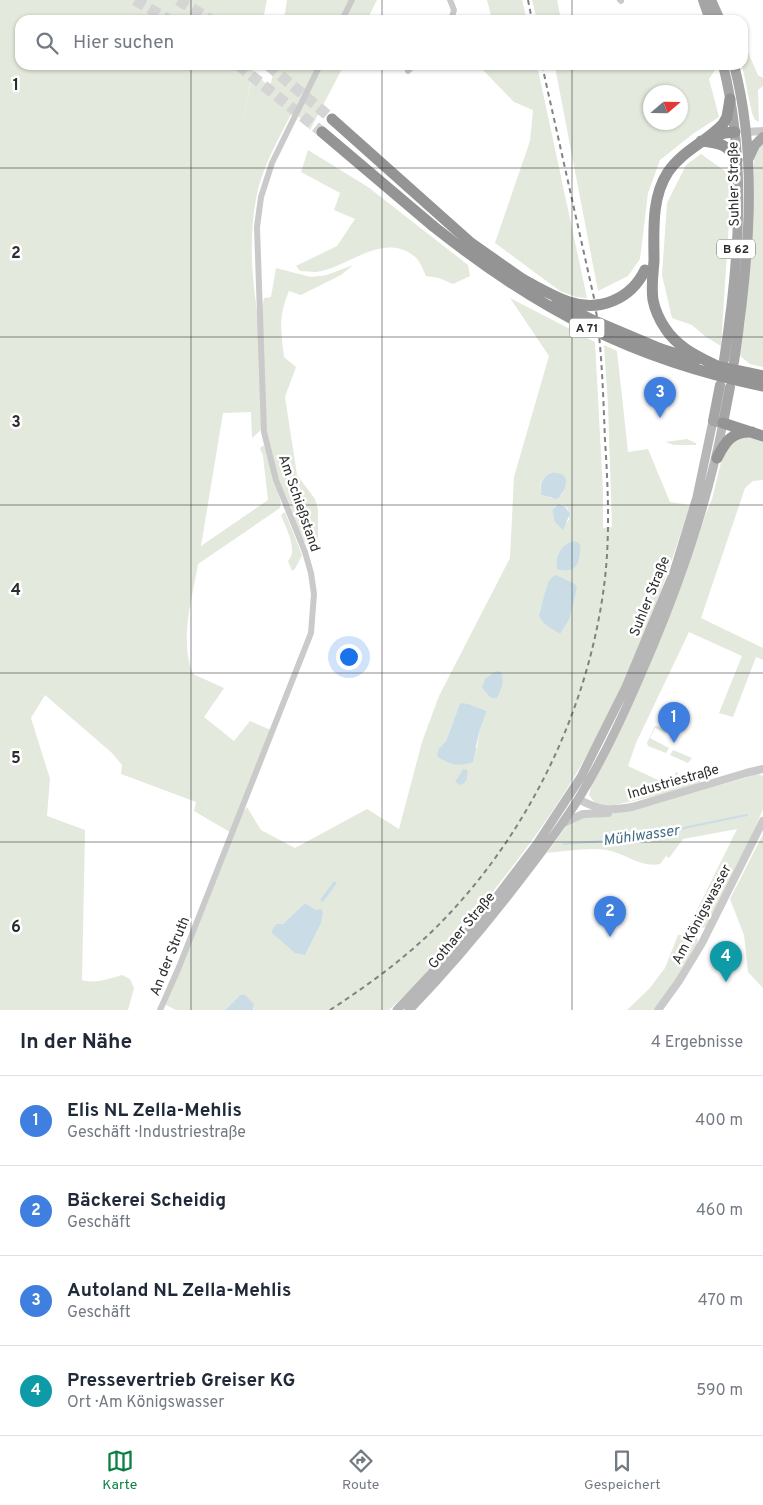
<!DOCTYPE html>
<html lang="de">
<head>
<meta charset="utf-8">
<style>
	:root { --surface:#fff; --page:#f2f2f3; --text:#1f2937; --muted:#747a83; --line:#e0e1e3; --accent:#0b8043 }
	body { margin:0; font-family:Overpass,sans-serif; background:var(--page); color:var(--text) }
	.compass { position:absolute; left:643px; top:85px; width:45px; height:45px; border-radius:50%; background:var(--surface); box-shadow:0 1px 4px #0004; rotate:70deg }
	.you { position:absolute; left:348px; top:656px; width:18px; height:18px; margin:-12px; border:4px solid #fff; border-radius:50%; background:#1a73e8; box-shadow:0 0 0 8px #1a73e833 }
	.badge { display:grid; place-items:center; width:32px; height:32px; border-radius:50%; background:var(--accent); color:#fff; font-size:16px; font-weight:700 }
	.pin { position:absolute; translate:-50% -41px; filter:drop-shadow(0 1px 2px #0008) }
	.pin::after { content:''; position:absolute; top:26px; width:18px; height:15px; background:inherit; clip-path:polygon(0 0,100% 0,50% 100%) }
	.list { margin:0; padding:0; list-style:none }
	h2 { display:flex; justify-content:space-between; align-items:center; height:65px; margin:0; padding:0 20px; font-size:21px }
	h2 small { font-size:16px; font-weight:400; color:var(--muted) }
	.list li { display:grid; grid-template-columns:32px 1fr auto; gap:15px; align-items:center; box-sizing:border-box; height:90px; padding:0 20px; border-top:1px solid var(--line) }
	.list b { display:block; font-size:19px; white-space:nowrap }
	.list p { margin:0; font-size:16px; white-space:nowrap; color:var(--muted) }
	.list em { font-size:16px; font-style:normal; color:var(--muted) }
	.icon { flex:none; width:28px; height:28px; fill:none; stroke:currentColor; stroke-width:2; stroke-linecap:round; stroke-linejoin:round }
	.map { position:relative; flex:none; width:763px; height:1010px; overflow:hidden }
	.search { position:absolute; background:var(--surface); box-shadow:0 1px 4px #0004; left:15px; right:15px; top:15px; height:55px; display:flex; align-items:center; gap:12px; box-sizing:border-box; padding:0 18px; border-radius:15px; color:var(--muted); font-size:19px }
	.sheet { height:425px; background:var(--surface) }
	nav { display:flex; justify-content:space-around; align-items:center; box-sizing:border-box; height:70px; border-top:1px solid var(--line); background:var(--surface); font-size:14px; color:var(--muted) }
	nav a { display:grid; justify-items:center; gap:2px }
	nav .on { color:var(--accent) }
	.map>svg:first-child { display:block }
	.green { fill:#e3e9dc; fill-rule:evenodd }
	.water { fill:#cadde7 }
	.lines { fill:none; stroke-linecap:round; stroke-linejoin:round }
	.stream { stroke:#cadde7; stroke-width:2 }
	.motorway-tunnel { stroke:#d5d5d5; stroke-width:11; stroke-dasharray:11 5.5; stroke-linecap:butt }
	.minor { stroke:#cacaca; stroke-width:6 }
	.tertiary { stroke:#cacaca; stroke-width:8 }
	.secondary { stroke:#b7b7b7; stroke-width:9 }
	.primary { stroke:#a5a5a5; stroke-width:10 }
	.motorway { stroke:#949494; stroke-width:11 }
	.rail { stroke:#828282; stroke-width:2; stroke-dasharray:5 4; stroke-linecap:butt }
	.motorway-bridge { stroke:#949494; stroke-width:11 }
	.grid { fill:none; stroke:#2d2d2d; stroke-width:1; stroke-opacity:0.55 }
	.labels { text-anchor:middle; stroke-width:5; stroke-linejoin:round; paint-order:stroke }
	.shield { fill:#fff; stroke:#6c6c6c; stroke-width:1 }
	.shield-label { font-size:12px; font-weight:bold; fill:#2d2d2d }
	.street-label { font-size:14px; fill:#2d2d2d; stroke:#fff }
	.water-label { font-size:15px; font-style:italic; fill:#446e86; stroke:#fff }
	.grid-label { font-size:16px; text-anchor:middle; font-weight:bold; fill:#2d2d2d; stroke:#fff; stroke-width:5; stroke-linejoin:round; paint-order:stroke }
</style>
</head>
<body>
<div class="map">
<svg width="763" height="1010" viewBox="0 0 763 1010">
	<rect width="100%" height="100%" fill="#fff"/>
	<!-- green -->
	<path class="green" d="M 0,0 L 267,0 L 263,20 L 20,20 L 20,65 L 254,65 L 239,140 L 253,72 L 270,87 L 275,65 L 344,65 L 310,130 L 293,110 C 280,137 263,165 257,194 C 248,237 252,282 259,324 L 264,298 L 271,297 L 276,268 L 311,277 L 327,275 L 353,265 L 341,275 L 301,295 L 289,291 C 278,317 281,329 284,357 L 296,367 L 285,397 L 297,475 L 315,499 L 318,509 L 318,539 L 315,542 L 307,544 L 299,536 L 261,430 L 252,438 L 251,412 L 223,413 L 201,546 L 268,500 L 263,456 L 260,448 L 264,445 L 281,503 L 280,508 L 198,564 C 192,600 179,639 193,674 L 224,688 L 204,717 L 234,741 L 250,721 L 273,731 L 242,813 L 247,807 L 261,830 L 295,848 L 367,809 L 399,829 L 422,742 L 439,696 L 510,558 L 514,477 L 549,356 L 510,298 L 595,342 L 603,492 L 603,528 L 612,527 L 608,405 L 604,345 L 617,351 L 628,452 L 648,449 L 670,502 L 690,505 C 658,606 620,706 563,795 C 536,837 506,876 475,914 C 448,947 421,982 389,1010 L 253,1010 L 254,1009 L 244,994 L 240,995 L 225,1010 L 176,1010 L 164,1004 L 233,834 L 194,811 L 196,802 L 121,774 L 122,765 L 112,753 L 45,695 L 31,718 L 50,779 L 47,816 L 85,830 L 82,980 C 96,984 108,979 122,975 L 130,979 L 134,988 L 128,1010 L 0,1010 ZM 554,472 L 565,478 L 565,485 L 562,495 L 551,498 L 541,495 C 538,484 543,474 554,472 ZM 558,504 L 562,504 L 568,509 L 569,520 L 566,523 L 554,516 L 552,510 ZM 580,545 L 579,560 L 557,565 L 560,551 ZM 548,584 L 577,589 L 570,618 L 560,633 L 539,612 L 546,593 ZM 460,703 L 487,711 L 479,732 L 477,748 L 439,748 L 446,741 ZM 305,903 L 316,910 L 271,933 L 276,924 L 283,924 Z
		M 287,0 L 377,0 L 367,20 L 284,20 Z
		M 487,0 L 522,0 L 527,20 L 492,20 Z
		M 532,0 L 557,0 L 561,20 L 537,20 Z
		M 743,41 L 758,75 L 763,78 L 763,86 L 758,90 L 759,122 L 755,120 L 752,113 L 742,65 L 743,65 Z
		M 485,65 L 537,65 L 587,298 L 576,297 L 560,291 L 495,243 L 530,141 L 533,110 L 514,102 L 482,69 Z
		M 548,65 L 717,67 L 709,79 L 719,117 L 694,133 L 660,160 L 648,193 L 640,259 L 628,276 L 598,291 L 555,67 L 550,70 ZM 680,92 L 680,122 L 650,122 L 650,92 Z
		M 763,142 L 763,367 L 750,364 L 739,355 L 745,320 L 753,214 L 754,160 L 756,151 Z
		M 308,150 L 368,187 L 468,265 L 470,276 L 453,284 L 439,278 L 426,276 C 423,270 420,260 414,256 C 382,231 346,269 316,272 C 311,272 305,271 300,271 L 296,266 L 337,246 L 355,219 L 334,210 L 340,193 L 301,172 Z
		M 701,154 L 732,176 L 721,346 L 706,337 L 692,325 L 672,318 L 662,275 L 667,203 L 686,165 Z
		M 741,435 L 763,440 L 763,480 L 753,481 L 745,488 L 701,618 L 763,648 L 763,660 L 756,657 L 733,717 L 719,713 L 742,656 L 689,632 L 636,743 L 628,766 L 671,786 L 676,772 L 678,773 L 678,778 L 693,784 L 697,776 L 700,775 L 701,780 L 700,783 L 664,794 L 615,805 L 604,806 L 595,803 L 589,795 L 592,782 L 685,575 L 706,513 L 712,499 L 724,450 Z
		M 687,439 L 696,443 L 696,445 L 674,445 L 665,442 Z
		M 285,512 L 302,555 L 295,569 L 292,571 L 288,561 C 299,550 285,527 281,515 Z
		M 655,726 L 657,726 L 674,733 L 673,736 L 655,728 L 650,738 L 669,748 L 666,753 L 648,746 L 647,743 Z
		M 673,750 L 692,758 L 688,763 L 670,755 Z
		M 758,774 L 763,776 L 763,809 L 749,843 L 707,927 L 697,929 L 695,922 L 695,914 L 737,829 L 683,839 L 669,858 L 666,856 L 660,864 C 640,868 625,853 607,850 C 587,847 566,851 547,853 L 567,825 L 582,815 L 602,815 L 633,810 Z
		M 763,834 L 763,988 L 748,972 L 744,935 L 730,899 Z
		M 689,930 C 695,934 700,936 697,945 L 678,977 L 653,1010 L 627,1010 L 649,989 L 665,968 L 678,935 L 686,935 Z"/>
	<!-- water -->
	<path class="water" d="M 554,472 C 556,473 562,474 563,475 C 570,481 563,495 557,499 L 541,495 C 539,484 543,474 554,472 Z
		M 558,504 C 564,504 567,509 570,514 L 563,530 L 555,522 L 552,510 Z
		M 573,541 C 576,542 579,542 580,545 C 581,548 580,551 580,554 C 578,569 571,573 557,569 C 555,556 561,545 573,541 Z
		M 556,575 L 575,584 L 577,589 L 570,618 L 560,634 C 553,629 541,624 539,615 C 539,613 547,587 548,583 C 550,579 552,577 556,575 Z
		M 496,671 L 501,672 C 505,682 501,689 497,698 L 491,698 L 482,688 L 485,679 Z
		M 460,703 L 468,704 L 487,711 L 479,732 L 473,762 C 460,767 448,765 437,756 L 439,748 L 446,741 Z
		M 463,769 L 467,770 C 468,776 467,783 461,785 L 455,782 Z
		M 334,881 L 337,883 L 323,902 L 320,900 Z
		M 305,903 L 316,910 L 321,909 L 323,912 L 321,923 L 305,955 L 295,953 L 271,932 L 276,924 L 283,924 Z
		M 244,994 L 254,1004 L 253,1010 L 225,1010 L 240,995 Z"/>
	<g class="lines">
		<!-- stream -->
		<path class="stream" d="M 564,844 L 655,837 L 688,827 L 747,815"/>
		<!-- motorway-tunnel -->
		<path class="motorway-tunnel" d="M 135,0 L 169,20
			M 178,0 L 211,20
			M 238,65 L 322,132
			M 268,65 L 332,119"/>
		<!-- minor -->
		<path class="minor" d="M 450,0 L 454,10 L 451,20
			M 620,0 L 621,1
			M 342,20 L 352,0
			M 408,71 L 414,65
			M 160,1010 L 179,967 L 311,633 L 314,594 L 311,573 L 305,552 L 276,480 L 264,432 L 257,227 L 261,197 L 272,163 L 320,65"/>
		<!-- tertiary -->
		<path class="tertiary" d="M 746,132 L 763,131
			M 578,799 C 601,811 606,811 632,807 L 746,773 L 763,769
			M 563,823 L 583,814 L 608,813
			M 658,1010 L 679,981 L 702,943 L 763,821"/>
		<!-- secondary -->
		<path class="secondary" d="M 397,1010 L 445,959 L 496,898 L 537,844 L 581,777 L 626,687 L 674,572 L 697,497 L 713,421
			M 409,1010 C 445,973 478,934 510,893 C 534,862 558,832 579,798 C 606,754 627,707 647,660 C 680,583 707,506 723,423"/>
		<!-- primary -->
		<path class="primary" d="M 703,0 L 710,20
			M 711,0 L 720,20
			M 723,65 C 747,160 739,264 724,360
			M 749,158 L 755,145 L 763,137
			M 734,362 C 748,267 759,159 734,65
			M 720,385 L 713,421 L 723,423 L 730,387"/>
		<!-- motorway -->
		<path class="motorway" d="M 332,119 L 471,243 L 528,283
			M 322,132 L 433,226
			M 712,137 L 725,133 L 735,132
			M 701,141 C 720,143 727,144 737,160
			M 557,301 L 590,319
			M 661,349 L 696,360
			M 717,366 C 697,356 677,347 665,328 C 659,319 655,310 653,300 C 651,287 653,274 654,261 C 654,231 651,198 668,172 C 682,151 706,142 723,124 L 727,117 L 730,99
			M 723,423 L 763,436
			M 717,458 C 725,442 732,431 752,432"/>
		<!-- rail -->
		<path class="rail" d="M 528,0 L 532,20
			M 330,1010 C 373,982 415,951 450,913 C 534,823 591,701 605,578 C 610,533 608,486 605,440 C 603,393 602,345 594,298 L 542,65"/>
		<!-- motorway-bridge -->
		<path class="motorway-bridge" d="M 433,226 C 537,309 632,359 763,386
			M 520,278 C 536,286 552,296 569,302 C 600,312 631,299 645,270
			M 590,319 L 661,349
			M 717,366 L 763,376"/>
	</g>
	<!-- grid -->
	<path class="grid" d="M 191,0 L 191,20M 382,0 L 382,20M 572,0 L 572,20M 191,65 L 191,1010M 382,65 L 382,1010M 572,65 L 572,1010M 0,168 L 763,168M 0,337 L 763,337M 0,505 L 763,505M 0,673 L 763,673M 0,842 L 763,842"/>
	<g class="labels">
		<!-- shield labels -->
		<g class="shield">
			<rect x="717" y="239.5" width="38" height="19" rx="4"/>
			<rect x="569.5" y="318.5" width="35" height="19" rx="4"/>
		</g>
		<g class="shield-label">
			<text x="736" y="253">B 62</text>
			<text x="587" y="332">A 71</text>
		</g>
		<!-- street labels -->
		<g class="street-label">
			<text transform="translate(733 184) rotate(-91)" y="5">Suhler Straße</text>
			<text transform="translate(300 503) rotate(71)" y="5">Am Schießstand</text>
			<text transform="translate(649 596) rotate(-68)" y="5">Suhler Straße</text>
			<text transform="translate(673 781) rotate(-16)" y="5">Industriestraße</text>
			<text transform="translate(701 914) rotate(-62)" y="5">Am Königswasser</text>
			<text transform="translate(461 930) rotate(-50)" y="5">Gothaer Straße</text>
			<text transform="translate(169 956) rotate(-68)" y="5">An der Struth</text>
		</g>
		<!-- water labels -->
		<g class="water-label">
			<text transform="translate(641 835) rotate(-8)" y="5">Mühlwasser</text>
		</g>
	</g>
	<g class="grid-label">
		<text x="16" y="90">1</text>
		<text x="16" y="258">2</text>
		<text x="16" y="427">3</text>
		<text x="16" y="595">4</text>
		<text x="16" y="763">5</text>
		<text x="16" y="932">6</text>
	</g>
</svg>
<svg class="compass" viewBox="-18 -18 36 36"><path d="M0-13l5 13h-10z" fill="#e53935"/><path d="M0 13l5-13h-10z" fill="#747a83"/></svg>
<div class="you"></div>
<div class="pin badge" style="left:674px;top:743px;background:#3f7fe0">1</div>
<div class="pin badge" style="left:610px;top:937px;background:#3f7fe0">2</div>
<div class="pin badge" style="left:660px;top:418px;background:#3f7fe0">3</div>
<div class="pin badge" style="left:726px;top:982px;background:#0f9aa8">4</div>
<div class="search"><svg class="icon" aria-label="search" viewBox="0 0 24 24"><circle cx="10" cy="10" r="6"/><path d="M15 15l6 6"/></svg>Hier suchen</div>
</div>
<section class="sheet">
<h2>In der Nähe<small>4 Ergebnisse</small></h2>
<ul class="list">
<li><span class="badge" style="background:#3f7fe0">1</span><div><b>Elis NL Zella-Mehlis</b><p>Geschäft · Industriestraße</p></div><em>400 m</em></li>
<li><span class="badge" style="background:#3f7fe0">2</span><div><b>Bäckerei Scheidig</b><p>Geschäft</p></div><em>460 m</em></li>
<li><span class="badge" style="background:#3f7fe0">3</span><div><b>Autoland NL Zella-Mehlis</b><p>Geschäft</p></div><em>470 m</em></li>
<li><span class="badge" style="background:#0f9aa8">4</span><div><b>Pressevertrieb Greiser KG</b><p>Ort · Am Königswasser</p></div><em>590 m</em></li>
</ul>
</section>
<nav>
<a class="on"><svg class="icon" aria-label="map" viewBox="0 0 24 24"><path d="M3 6l6-2 6 2 6-2v14l-6 2-6-2-6 2zM9 4v14M15 6v14"/></svg>Karte</a>
<a><svg class="icon" aria-label="directions" viewBox="0 0 24 24"><path d="M12 3l9 9-9 9-9-9zM9 14v-3h6M13 9l2 2-2 2"/></svg>Route</a>
<a><svg class="icon" aria-label="saved" viewBox="0 0 24 24"><path d="M7 4h10v16l-5-4-5 4z"/></svg>Gespeichert</a>
</nav>
</body>
</html>
